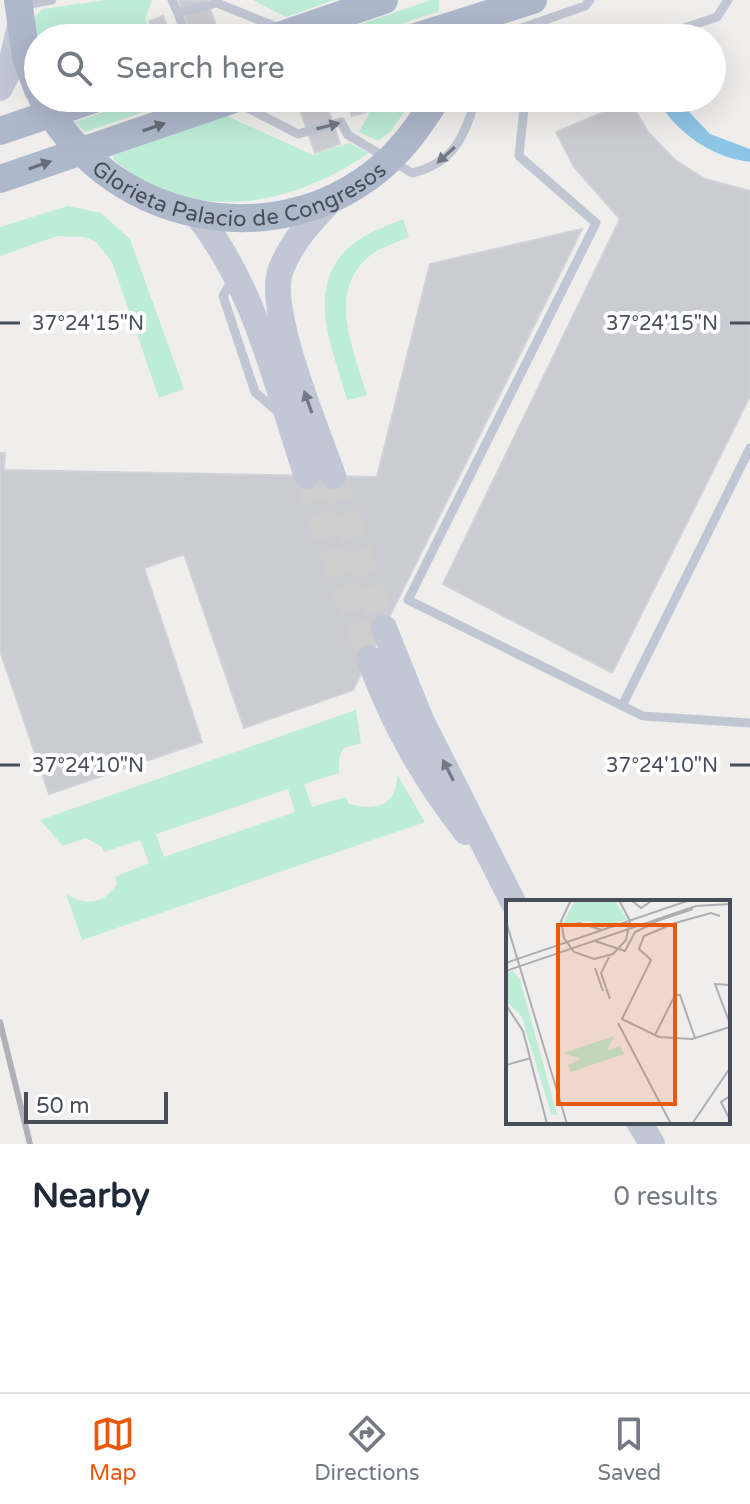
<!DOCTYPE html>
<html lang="en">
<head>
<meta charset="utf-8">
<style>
	:root { --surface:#fff; --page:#f2f2f3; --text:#1f2937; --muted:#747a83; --line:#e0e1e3; --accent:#ea580c }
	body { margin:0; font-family:"Varela Round",sans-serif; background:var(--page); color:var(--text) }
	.scale { position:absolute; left:24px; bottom:20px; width:144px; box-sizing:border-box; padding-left:8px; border:4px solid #474d59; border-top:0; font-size:22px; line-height:28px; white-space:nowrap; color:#474d59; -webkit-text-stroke:6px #fff; paint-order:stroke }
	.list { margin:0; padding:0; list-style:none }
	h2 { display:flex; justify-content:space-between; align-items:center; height:104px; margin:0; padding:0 32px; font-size:34px }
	h2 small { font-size:26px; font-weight:400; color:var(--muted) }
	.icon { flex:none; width:44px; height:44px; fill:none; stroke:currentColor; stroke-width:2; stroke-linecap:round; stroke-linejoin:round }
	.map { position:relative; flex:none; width:750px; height:1144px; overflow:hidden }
	.search { position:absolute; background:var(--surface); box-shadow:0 8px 32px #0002; left:24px; right:24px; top:24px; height:88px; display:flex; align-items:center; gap:20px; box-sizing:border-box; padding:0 28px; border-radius:44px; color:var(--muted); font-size:30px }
	.sheet { height:248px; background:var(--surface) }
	nav { display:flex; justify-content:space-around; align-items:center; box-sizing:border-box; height:112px; border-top:2px solid var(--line); background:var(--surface); font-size:22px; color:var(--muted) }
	nav a { display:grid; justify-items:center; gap:4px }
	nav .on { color:var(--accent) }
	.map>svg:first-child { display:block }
	.green { fill:#bdecd7; fill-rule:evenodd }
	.water { fill:#8dc5e6 }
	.building { fill:#cbcbd2; stroke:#d1d2d9; stroke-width:2 }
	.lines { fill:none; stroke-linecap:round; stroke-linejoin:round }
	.secondary-tunnel { stroke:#cececf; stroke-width:26; stroke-dasharray:26 13; stroke-linecap:butt }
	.lane { stroke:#c1c7d2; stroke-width:9 }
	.secondary { stroke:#c1c7d5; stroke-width:26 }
	.primary { stroke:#aeb8cb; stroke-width:28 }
	.rail { stroke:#b0b1b7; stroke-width:6 }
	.oneway { fill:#727883 }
	.oneway2 { fill:#666d7b }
	.oneway3 { fill:#727884 }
	.ticks { fill:none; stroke:#474d59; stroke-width:3 }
	.labels { text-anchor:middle; stroke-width:8; stroke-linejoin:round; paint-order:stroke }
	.street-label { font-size:22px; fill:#474d59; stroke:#fff }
	.inset-road { fill:none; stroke:#acaeb2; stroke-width:2 }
	.view { fill:#e8590c; fill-opacity:0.15; stroke:#e8590c; stroke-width:4 }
	.inset-edge { fill:none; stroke:#474d59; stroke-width:4 }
	.ticks-label { font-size:20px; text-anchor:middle; fill:#474d59; stroke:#fff; stroke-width:8; stroke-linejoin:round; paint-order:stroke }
</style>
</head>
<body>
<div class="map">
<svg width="750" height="1144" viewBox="0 0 750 1144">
	<rect width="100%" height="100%" fill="#f0eeed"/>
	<!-- green -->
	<path class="green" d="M 106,0 L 152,0 L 145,19 L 152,38 L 38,38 L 38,52 C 34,35 27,20 43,9 Z
		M 253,0 L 334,0 L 286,17 Z
		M 431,0 L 439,0 L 439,11 L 359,38 L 320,38 Z
		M 144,98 L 184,98 L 85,132 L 75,122 Z
		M 364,98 L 414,98 L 391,131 L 378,141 L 359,132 L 369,114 Z
		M 227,116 L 313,155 L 349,143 L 369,153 C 290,207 192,226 113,159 L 114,155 Z
		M 68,206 L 101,213 L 130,239 L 184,389 L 159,398 L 112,262 L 96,242 L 85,237 L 57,236 L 0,256 L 0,227 Z
		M 403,219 L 409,237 C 398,242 385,246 375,252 C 324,287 353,348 367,395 L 347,400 C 333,349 302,285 353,244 C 366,233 387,226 403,219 Z
		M 356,710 L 361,743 L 344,748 L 339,757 L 339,773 L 304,784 L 312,807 L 346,797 L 349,804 C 377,811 397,806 397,774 L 425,822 L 82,940 L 66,894 C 85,906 105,905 117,883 L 115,877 L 149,863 L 140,840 L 104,852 L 102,847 L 86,838 L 63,846 L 40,820 ZM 288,789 L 295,812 L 164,857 L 156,834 Z"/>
	<!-- water -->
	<path class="water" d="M 656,98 L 676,98 L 710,134 L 750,149 L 750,162 C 710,157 676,132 656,98 Z"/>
	<!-- building -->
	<path class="building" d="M 179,0 L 207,0 L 217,28 L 187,38 L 171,38 L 168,29 L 187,23 Z
		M 163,16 L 168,29 L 171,38 L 155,38 L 149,21 Z
		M 316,98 L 346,98 L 347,103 L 328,109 L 340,144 L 315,153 L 298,104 Z
		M 346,98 L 361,98 L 366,112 L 352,116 Z
		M 630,101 L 648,132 L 675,160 L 705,179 L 750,191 L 750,396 L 612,673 L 443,584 L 620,219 L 574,167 L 556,132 Z
		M 582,229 L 353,690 L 244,728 L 184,554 L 144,568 L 202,742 L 49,794 L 0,651 L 0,453 L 5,453 L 4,470 L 377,477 L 430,264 Z"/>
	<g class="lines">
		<!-- secondary-tunnel -->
		<path class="secondary-tunnel" d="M 307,476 L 369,658
			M 333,476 L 384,628"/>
		<!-- lane -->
		<path class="lane" d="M 172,0 L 178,13 L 217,3 L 279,28
			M 24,5 L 52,0
			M 178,13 L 186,38
			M 505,38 L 516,30 L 585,6 L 590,0
			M 654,38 L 717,17 L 728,0
			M 532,98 L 524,109 L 519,156 L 596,223 L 408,600 L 643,716 L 750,723
			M 238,103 L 298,134 L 341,122 L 348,135 L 412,173 C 454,163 465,136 476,98
			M 232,280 L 223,296 L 255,392 L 278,412
			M 622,706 L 750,448"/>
		<!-- secondary -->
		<path class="secondary" d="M 0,88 L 10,68 L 20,26
			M 332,199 C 312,220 292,241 281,269 C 265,309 318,432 333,476
			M 197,215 C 256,288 277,388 307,476
			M 384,628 L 421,720 L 513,902
			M 369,658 C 393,723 423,777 466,832
			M 639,1122 L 652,1144"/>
		<!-- primary -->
		<g class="primary">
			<path d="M 18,0 L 26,57 L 38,90"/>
			<path d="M 273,38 L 384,0"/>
			<path d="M 412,38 L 533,0"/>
			<path id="s1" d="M 42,98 C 104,216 261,257 370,176 C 399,155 418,128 437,98"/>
			<path d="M 0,131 L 97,98"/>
			<path d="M 0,179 L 237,98"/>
		</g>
		<!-- rail -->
		<path class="rail" d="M 0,1022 L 30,1144"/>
	</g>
	<!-- one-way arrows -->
	<defs><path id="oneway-solid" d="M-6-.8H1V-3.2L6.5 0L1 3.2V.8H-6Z" transform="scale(2)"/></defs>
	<g class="oneway">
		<use href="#oneway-solid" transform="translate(328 126) rotate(-14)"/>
		<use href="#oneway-solid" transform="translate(446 155) rotate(138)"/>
	</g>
	<g class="oneway2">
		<use href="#oneway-solid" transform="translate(154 127) rotate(-19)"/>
		<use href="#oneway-solid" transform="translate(40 165) rotate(-19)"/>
	</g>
	<g class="oneway3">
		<use href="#oneway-solid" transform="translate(308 402) rotate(-109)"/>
		<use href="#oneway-solid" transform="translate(448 770) rotate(-117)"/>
	</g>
	<!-- ticks -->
	<path class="ticks" d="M 0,323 L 20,323M 730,323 L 750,323M 0,765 L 20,765M 730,765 L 750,765"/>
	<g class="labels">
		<!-- street labels -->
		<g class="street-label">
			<text dy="8" stroke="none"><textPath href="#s1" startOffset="242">Glorieta Palacio de Congresos</textPath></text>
		</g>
	</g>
	<!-- overview -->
	<g transform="translate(506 900)">
		<rect width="224" height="224" fill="#f0eeed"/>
		<path d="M 69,0 L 109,0 L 121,19 L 97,28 L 84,21 L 57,24 ZM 7,71 L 14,79 L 51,215 L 45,214 L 16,117 L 0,101 L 0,73 ZM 108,136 L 101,151 L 114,146 L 118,154 L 65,172 L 62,165 L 75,159 L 58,153 Z" fill="#bdecd7"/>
		<path class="inset-road" d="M 65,0 L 55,21 L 58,38 L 68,52 L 88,59 L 107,54 L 120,40 L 124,21 L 113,0M 125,0 L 135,8 L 147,0M 214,16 L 205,13 L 169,23 L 138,36 L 133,49 L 145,60 L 116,119 L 153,137 L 186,139 L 224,127M 0,21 L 61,224M 145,23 L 187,9M 55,26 L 74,23 L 96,30M 89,41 L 119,51 L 129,32 L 146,24M 103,57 L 95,73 L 104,99M 0,63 L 184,0M 89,68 L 97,91M 0,71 L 190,6 L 224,4M 224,85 L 209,84 L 224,124M 0,105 L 17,131 L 41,224M 112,123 L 165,224M 149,135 L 169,95 L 174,95 L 189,138M 0,165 L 25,158M 224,196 L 215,202 L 224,220M 186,224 L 224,168"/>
		<path class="view" d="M 52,25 L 169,25 L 169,204 L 52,204 Z"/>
		<rect width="224" height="224" class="inset-edge"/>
	</g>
	<g class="ticks-label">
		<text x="88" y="330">37°24'15"N</text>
		<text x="662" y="330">37°24'15"N</text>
		<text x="88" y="772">37°24'10"N</text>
		<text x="662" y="772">37°24'10"N</text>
	</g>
</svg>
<div class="scale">50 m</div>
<div class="search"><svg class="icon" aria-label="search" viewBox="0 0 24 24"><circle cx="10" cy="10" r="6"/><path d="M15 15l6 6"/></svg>Search here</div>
</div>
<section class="sheet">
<h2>Nearby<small>0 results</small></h2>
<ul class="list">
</ul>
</section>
<nav>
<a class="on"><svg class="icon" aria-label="map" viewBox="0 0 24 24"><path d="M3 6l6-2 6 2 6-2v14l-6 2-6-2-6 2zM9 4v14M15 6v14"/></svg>Map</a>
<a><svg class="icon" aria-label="directions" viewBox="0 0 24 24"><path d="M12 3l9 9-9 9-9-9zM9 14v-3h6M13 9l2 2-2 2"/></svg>Directions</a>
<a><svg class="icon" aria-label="saved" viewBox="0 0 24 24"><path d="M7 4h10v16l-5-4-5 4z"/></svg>Saved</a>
</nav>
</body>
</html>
